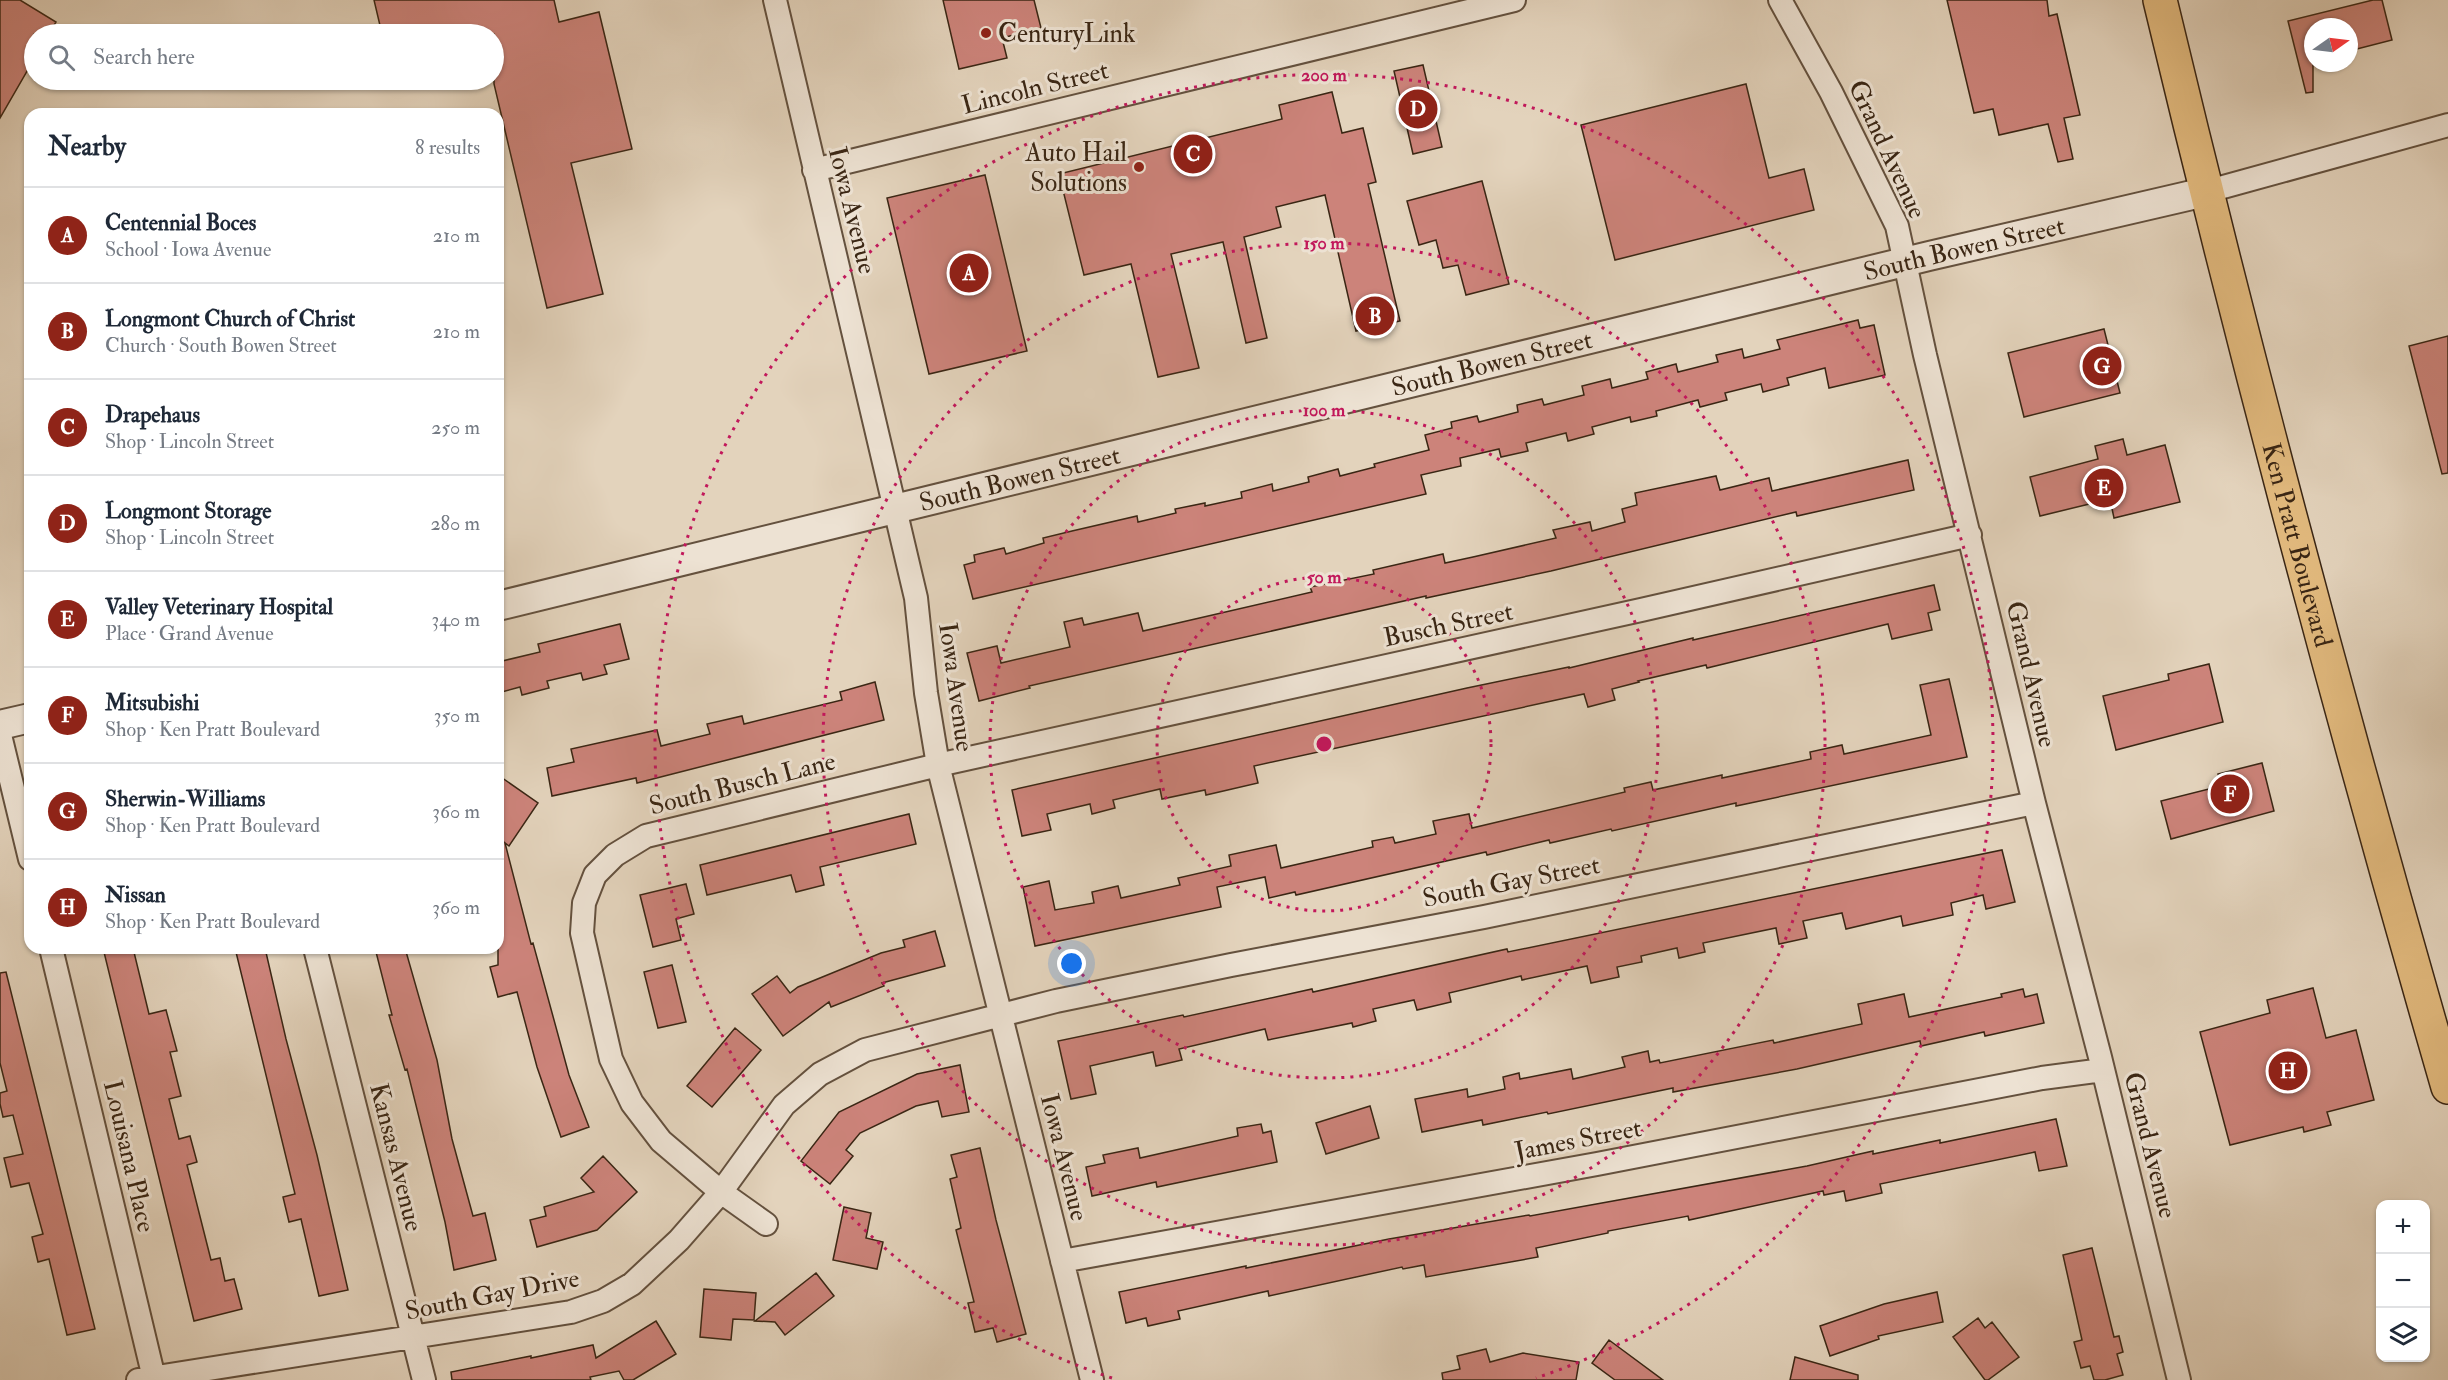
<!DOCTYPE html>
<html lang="en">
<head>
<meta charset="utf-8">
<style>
	:root { --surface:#fff; --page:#f6f6f7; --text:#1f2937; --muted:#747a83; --line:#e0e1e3; --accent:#8f2418 }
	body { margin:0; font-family:"IM FELL Double Pica",serif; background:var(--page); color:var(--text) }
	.controls { position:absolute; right:18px; bottom:18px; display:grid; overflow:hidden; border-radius:12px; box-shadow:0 2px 4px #0004 }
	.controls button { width:54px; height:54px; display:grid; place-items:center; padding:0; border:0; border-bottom:2px solid var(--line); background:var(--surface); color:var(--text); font:30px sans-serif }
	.compass { position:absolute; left:2304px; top:18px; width:54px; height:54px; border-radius:50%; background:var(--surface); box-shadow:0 2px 4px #0004; rotate:76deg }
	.you { position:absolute; left:1072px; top:964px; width:21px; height:21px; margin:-15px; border:4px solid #fff; border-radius:50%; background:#1a73e8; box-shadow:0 0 0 9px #1a73e833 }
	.badge { display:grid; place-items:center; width:39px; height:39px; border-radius:50%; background:var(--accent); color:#fff; font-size:20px; font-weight:700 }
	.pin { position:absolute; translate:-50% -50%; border:3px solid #fff; box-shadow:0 2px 6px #0006 }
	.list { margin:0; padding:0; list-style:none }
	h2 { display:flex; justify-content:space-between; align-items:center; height:78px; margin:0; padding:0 24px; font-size:26px }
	h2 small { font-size:20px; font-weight:400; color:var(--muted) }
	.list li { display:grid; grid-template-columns:39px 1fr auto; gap:18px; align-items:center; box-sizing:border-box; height:96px; padding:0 24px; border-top:2px solid var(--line) }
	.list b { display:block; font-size:22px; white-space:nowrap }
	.list p { margin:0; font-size:20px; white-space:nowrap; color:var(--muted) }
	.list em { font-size:20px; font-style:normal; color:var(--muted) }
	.icon { flex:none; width:33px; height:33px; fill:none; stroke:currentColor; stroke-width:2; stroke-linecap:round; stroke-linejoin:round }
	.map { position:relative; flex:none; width:2448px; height:1380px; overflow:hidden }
	.search { position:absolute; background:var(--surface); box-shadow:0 2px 4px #0004; left:24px; top:24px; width:480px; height:66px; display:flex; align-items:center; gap:15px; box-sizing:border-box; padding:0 21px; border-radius:33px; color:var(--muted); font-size:22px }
	.panel { position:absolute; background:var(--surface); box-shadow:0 2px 4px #0004; left:24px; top:108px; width:480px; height:846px; border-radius:18px }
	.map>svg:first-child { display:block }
	.building { fill:#cc837a; stroke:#3a2614; stroke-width:1.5 }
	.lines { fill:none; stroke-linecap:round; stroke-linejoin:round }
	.minor-casing { stroke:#64513e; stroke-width:26 }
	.tertiary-casing { stroke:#64513e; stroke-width:32 }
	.trunk-casing { stroke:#3a2614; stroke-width:36 }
	.minor { stroke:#ede2d3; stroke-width:22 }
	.tertiary { stroke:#ede2d3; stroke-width:28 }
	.trunk { stroke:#e2ba7e; stroke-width:33 }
	.ring { fill:none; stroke:#c2185b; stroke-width:3; stroke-dasharray:3 6 }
	.poi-dot { fill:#8f2418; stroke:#ede2d3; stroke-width:2 }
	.labels { text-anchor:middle; stroke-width:6; stroke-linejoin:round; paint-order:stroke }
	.poi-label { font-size:26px; fill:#3a2614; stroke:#ede2d3; text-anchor:start }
	.street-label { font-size:26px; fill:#3a2614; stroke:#ede2d3 }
	.centre { fill:#c2185b; stroke:#ede2d3; stroke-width:3 }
	.ring-label { font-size:18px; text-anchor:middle; font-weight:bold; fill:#c2185b; stroke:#ede2d3; stroke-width:6; stroke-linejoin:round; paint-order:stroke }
</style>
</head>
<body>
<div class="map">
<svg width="2448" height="1380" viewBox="0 0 2448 1380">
	<rect width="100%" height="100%" fill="#e3d3bc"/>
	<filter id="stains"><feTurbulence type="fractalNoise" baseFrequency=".00333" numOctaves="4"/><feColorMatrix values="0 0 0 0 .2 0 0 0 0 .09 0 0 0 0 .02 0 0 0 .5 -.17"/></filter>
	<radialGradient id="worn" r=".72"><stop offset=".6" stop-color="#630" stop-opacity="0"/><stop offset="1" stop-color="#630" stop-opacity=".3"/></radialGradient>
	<!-- building -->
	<path class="building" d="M 0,0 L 20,0 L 56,22 L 49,34 L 34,34 L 34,59 L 0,118 Z
		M 374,0 L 554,0 L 559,22 L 599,12 L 632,149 L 571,163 L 603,294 L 547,308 L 494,84 L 494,34 L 382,34 Z
		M 943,0 L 1034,0 L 1041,28 L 1002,38 L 1007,58 L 959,69 Z
		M 1947,0 L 2047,0 L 2049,16 L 2057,14 L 2080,115 L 2064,118 L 2073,159 L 2058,162 L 2048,124 L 1999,135 L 1993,109 L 1974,113 Z
		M 2373,0 L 2382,0 L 2392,40 L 2349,51 L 2349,27 L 2313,27 L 2313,92 L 2306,93 L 2288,21 Z
		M 1423,65 L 1442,147 L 1413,154 L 1394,71 Z
		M 1746,84 L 1769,178 L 1804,169 L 1814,210 L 1615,260 L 1581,125 Z
		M 1332,92 L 1342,133 L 1363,128 L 1376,182 L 1368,184 L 1400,321 L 1356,331 L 1325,195 L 1276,207 L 1281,227 L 1244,237 L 1267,338 L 1246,343 L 1223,242 L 1171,254 L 1199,368 L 1158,377 L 1131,264 L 1084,275 L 1059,174 L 1282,119 L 1279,105 Z
		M 985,175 L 1027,351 L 929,374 L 887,198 Z
		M 1482,181 L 1509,284 L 1466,295 L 1458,265 L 1443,268 L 1436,240 L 1419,245 L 1407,201 Z
		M 1858,320 L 1860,328 L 1874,325 L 1885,375 L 1829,388 L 1825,368 L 1787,378 L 1789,385 L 1763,392 L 1761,384 L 1725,393 L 1727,400 L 1700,407 L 1698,400 L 1656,411 L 1657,416 L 1631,422 L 1630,417 L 1592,427 L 1594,434 L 1568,441 L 1566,433 L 1526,443 L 1528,451 L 1501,457 L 1499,449 L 1460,458 L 1461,466 L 1421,475 L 1426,494 L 973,599 L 964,565 L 975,562 L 974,555 L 1004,548 L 1006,554 L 1044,543 L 1043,538 L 1072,531 L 1137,516 L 1138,522 L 1176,513 L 1175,509 L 1205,503 L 1205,506 L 1242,498 L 1241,492 L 1272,484 L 1273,491 L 1309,482 L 1308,477 L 1338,469 L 1340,476 L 1375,467 L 1374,464 L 1429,450 L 1425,435 L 1452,428 L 1451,422 L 1477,416 L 1479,422 L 1518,412 L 1517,405 L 1542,399 L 1544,405 L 1584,395 L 1582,386 L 1610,379 L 1612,388 L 1648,379 L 1646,372 L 1676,364 L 1678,372 L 1718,362 L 1716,355 L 1742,349 L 1744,358 L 1780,349 L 1777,340 Z
		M 2104,329 L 2120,393 L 2024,417 L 2008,353 Z
		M 2448,336 L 2448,473 L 2442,474 L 2409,346 Z
		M 2123,439 L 2127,455 L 2165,445 L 2180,502 L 2114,518 L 2110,499 L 2040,516 L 2030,477 L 2098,459 L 2095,446 Z
		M 1908,460 L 1914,490 L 1797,516 L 1796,512 L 1551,571 L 1426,598 L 1426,596 L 1029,686 L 1030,688 L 979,701 L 967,653 L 997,646 L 1001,663 L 1070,647 L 1064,622 L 1082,618 L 1084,625 L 1138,613 L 1143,631 L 1312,592 L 1310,587 L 1374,574 L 1373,570 L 1443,554 L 1445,563 L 1473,557 L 1556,538 L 1553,530 L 1590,522 L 1592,531 L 1625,522 L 1622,509 L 1637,505 L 1635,493 L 1716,476 L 1720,490 L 1769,478 L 1772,491 Z
		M 1934,585 L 1940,610 L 1928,613 L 1932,630 L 1892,639 L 1888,624 L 1707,668 L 1706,665 L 1638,681 L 1639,682 L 1612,689 L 1615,700 L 1588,707 L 1584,694 L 1254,766 L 1258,783 L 1206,795 L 1205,790 L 1162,799 L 1160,789 L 1113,800 L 1115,808 L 1092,814 L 1090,804 L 1047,814 L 1051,830 L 1022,836 L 1012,790 L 1467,688 L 1569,667 L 1569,668 L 1693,638 L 1693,640 Z
		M 620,624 L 629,659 L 604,665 L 607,674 L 583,680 L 581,673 L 547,681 L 549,688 L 522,695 L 520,687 L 498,693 L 498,662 L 540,652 L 538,644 Z
		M 2209,664 L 2223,722 L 2116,750 L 2103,696 L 2169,680 L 2168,674 Z
		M 1949,679 L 1967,757 L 1736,806 L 1736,803 L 1612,831 L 1611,829 L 1550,843 L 1549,840 L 1487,855 L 1486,852 L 1296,895 L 1295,892 L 1269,898 L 1265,877 L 1217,887 L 1221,907 L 1035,946 L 1023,887 L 1049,881 L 1055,910 L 1094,903 L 1092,892 L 1118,886 L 1121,898 L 1180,885 L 1178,878 L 1231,866 L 1229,855 L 1276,845 L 1281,868 L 1373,847 L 1372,841 L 1393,837 L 1395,843 L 1436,834 L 1433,821 L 1469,814 L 1472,828 L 1625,792 L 1624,788 L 1651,782 L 1653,790 L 1722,775 L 1722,778 L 1811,759 L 1810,752 L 1842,745 L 1844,754 L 1931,735 L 1920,685 Z
		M 875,682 L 884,720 L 637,783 L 636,778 L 552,796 L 547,768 L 574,762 L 571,749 L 657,730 L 661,746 L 710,734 L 707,724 L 742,716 L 744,724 L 842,700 L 840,692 Z
		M 2262,763 L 2274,811 L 2171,839 L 2161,801 L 2221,786 L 2218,774 Z
		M 498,775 L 538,803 L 509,846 L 505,843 L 531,944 L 533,943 L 569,1075 L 589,1127 L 561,1137 L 537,1067 L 517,992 L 498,997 L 490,967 L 498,965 L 498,841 L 501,840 L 498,839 Z
		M 909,814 L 916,844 L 820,867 L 824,885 L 796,892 L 791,875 L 707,895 L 700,865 Z
		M 2002,850 L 2015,902 L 1986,909 L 1983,895 L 1951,903 L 1953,915 L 1903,926 L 1901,916 L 1846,929 L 1842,913 L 1803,921 L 1807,938 L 1779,944 L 1776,928 L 1703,943 L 1705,952 L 1679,958 L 1677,948 L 1641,956 L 1642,962 L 1617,967 L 1619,977 L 1591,983 L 1587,966 L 1522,980 L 1521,976 L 1449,993 L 1451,1002 L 1417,1010 L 1414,1000 L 1373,1009 L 1376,1021 L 1353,1027 L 1352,1023 L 1268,1040 L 1265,1029 L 1179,1049 L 1182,1060 L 1156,1066 L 1153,1052 L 1090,1066 L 1096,1094 L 1071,1099 L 1058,1041 L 1183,1015 L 1184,1017 L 1312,989 L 1313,992 L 1507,949 L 1508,952 Z
		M 686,884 L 694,914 L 676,919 L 681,940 L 653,947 L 640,895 Z
		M 935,931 L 945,966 L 882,983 L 884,986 L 831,1007 L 829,1002 L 783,1036 L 752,994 L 777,976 L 790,993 L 798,987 L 881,953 L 905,947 L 903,940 Z
		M 103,948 L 133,948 L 149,1014 L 166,1010 L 177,1051 L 170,1052 L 181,1096 L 169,1099 L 179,1139 L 190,1136 L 197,1162 L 187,1165 L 211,1260 L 220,1258 L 225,1281 L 234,1279 L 242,1309 L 194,1321 Z
		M 235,948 L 265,948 L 286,1039 L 317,1155 L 348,1290 L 319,1296 L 301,1219 L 289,1222 L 283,1197 L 295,1194 Z
		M 375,948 L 405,948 L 437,1060 L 452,1139 L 473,1216 L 485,1213 L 496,1260 L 454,1270 L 445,1222 L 407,1069 L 405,1070 L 389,1015 L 392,1015 Z
		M 672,965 L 686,1022 L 658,1028 L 644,972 Z
		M 6,972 L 95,1329 L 67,1335 L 49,1259 L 38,1262 L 32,1237 L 43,1234 L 29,1183 L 11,1187 L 4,1158 L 23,1154 L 13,1115 L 3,1117 L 0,1104 L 0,1093 L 7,1091 L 0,1063 L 0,973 Z
		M 2313,988 L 2326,1038 L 2356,1030 L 2374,1100 L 2327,1112 L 2331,1125 L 2304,1132 L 2303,1127 L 2230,1145 L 2200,1032 L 2270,1013 L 2267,1000 Z
		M 2023,989 L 2025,997 L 2037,994 L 2044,1023 L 1985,1036 L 1984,1032 L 1921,1046 L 1920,1041 L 1797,1069 L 1673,1092 L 1673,1088 L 1548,1114 L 1547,1112 L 1483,1125 L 1482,1120 L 1422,1132 L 1415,1099 L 1467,1089 L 1468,1097 L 1505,1089 L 1503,1077 L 1519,1073 L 1520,1079 L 1571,1069 L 1573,1079 L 1625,1067 L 1622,1057 L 1648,1051 L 1650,1062 L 1659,1060 L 1660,1063 L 1773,1040 L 1774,1043 L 1862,1024 L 1858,1004 L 1904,994 L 1909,1017 L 2002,997 L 2001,994 Z
		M 735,1028 L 761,1050 L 712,1107 L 687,1086 Z
		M 960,1065 L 969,1112 L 942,1117 L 938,1101 L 916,1106 L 860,1133 L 846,1150 L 853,1156 L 830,1184 L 801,1161 L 839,1112 L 917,1074 Z
		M 1370,1106 L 1379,1138 L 1326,1154 L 1316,1123 Z
		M 2056,1119 L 2067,1166 L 2039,1171 L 2035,1152 L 1880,1184 L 1882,1193 L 1846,1201 L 1844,1191 L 1824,1195 L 1823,1191 L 1689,1220 L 1688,1216 L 1608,1231 L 1608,1233 L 1536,1248 L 1538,1257 L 1426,1277 L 1424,1265 L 1403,1269 L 1402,1267 L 1269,1296 L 1268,1291 L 1178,1311 L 1180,1319 L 1148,1326 L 1146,1318 L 1126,1323 L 1119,1292 L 1246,1266 L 1246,1268 L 1389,1239 L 1529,1215 L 1530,1216 L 1807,1166 L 1873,1151 L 1873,1154 L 1940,1140 L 1940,1143 Z
		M 1261,1124 L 1263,1133 L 1271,1131 L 1277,1162 L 1157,1187 L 1156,1182 L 1092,1196 L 1086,1167 L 1105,1163 L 1103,1155 L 1138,1148 L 1140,1158 L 1238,1136 L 1237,1128 Z
		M 980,1148 L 996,1220 L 1026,1334 L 997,1342 L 993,1328 L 975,1332 L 968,1303 L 974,1302 L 956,1230 L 961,1228 L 950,1179 L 957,1177 L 951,1155 Z
		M 603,1156 L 637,1192 L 597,1230 L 537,1247 L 530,1220 L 546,1216 L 544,1207 L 594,1192 L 581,1178 Z
		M 844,1207 L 871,1213 L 866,1238 L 883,1242 L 877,1269 L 833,1260 Z
		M 2092,1248 L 2114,1337 L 2119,1336 L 2123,1352 L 2117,1354 L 2123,1375 L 2105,1380 L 2094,1380 L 2090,1366 L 2081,1368 L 2074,1342 L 2082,1340 L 2063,1255 Z
		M 816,1273 L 834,1296 L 785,1335 L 775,1322 L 755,1321 Z
		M 704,1289 L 756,1293 L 754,1320 L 733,1319 L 731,1340 L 700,1337 Z
		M 1937,1292 L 1943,1322 L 1878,1336 L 1879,1339 L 1830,1356 L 1820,1326 L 1884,1304 Z
		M 1978,1318 L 1985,1328 L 1992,1322 L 2019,1357 L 1988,1380 L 1985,1380 L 1953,1337 Z
		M 656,1321 L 676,1354 L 633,1380 L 624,1380 L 619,1371 L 590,1377 L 591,1380 L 452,1380 L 451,1372 L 531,1356 L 531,1358 L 593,1345 L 596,1358 Z
		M 1609,1340 L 1663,1380 L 1615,1380 L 1592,1363 Z
		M 1486,1349 L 1490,1362 L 1523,1353 L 1579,1362 L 1576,1380 L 1443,1380 L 1442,1373 L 1460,1369 L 1457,1356 Z
		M 1795,1357 L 1858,1375 L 1858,1380 L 1790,1380 Z"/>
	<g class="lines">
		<!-- minor casing -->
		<g class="minor-casing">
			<path id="minor" d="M 775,0 L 916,598 L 926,693 L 938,765 L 1092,1380
				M 1780,0 L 1831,92 L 1897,226 L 1925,355 L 2034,803 L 2100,1057 L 2179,1380
				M 814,170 L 1514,0
				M 2205,192 L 2448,125
				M 0,735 L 30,859
				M 51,948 L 154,1378
				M 315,948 L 424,1380
				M 766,1224 L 721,1192 L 661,1141 L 632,1103 L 611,1059 L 582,933 L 584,903 L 595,875 L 615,855 L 646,836 L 938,765 L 1641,610 L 1970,535
				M 1062,1261 L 1597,1164 L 2042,1078 L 2103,1070
				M 138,1380 L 571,1312 L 603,1301 L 632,1284 L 679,1240 L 721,1192 L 784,1105 L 820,1074 L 865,1050 L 1056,1001 L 1231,965 L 1484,917 L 2034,803"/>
		</g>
		<!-- tertiary casing -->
		<g class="tertiary-casing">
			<g id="tertiary">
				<path id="s1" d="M 498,606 L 1929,256 L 2205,192"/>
				<path d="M 0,725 L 30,718"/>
			</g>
		</g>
		<!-- trunk casing -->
		<g class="trunk-casing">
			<g id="trunk">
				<path id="s2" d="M 2160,0 C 2247,364 2344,727 2448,1087"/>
			</g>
		</g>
		<!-- minor -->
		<use href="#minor" class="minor"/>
		<!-- tertiary -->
		<use href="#tertiary" class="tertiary"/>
		<!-- trunk -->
		<use href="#trunk" class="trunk"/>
	</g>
	<!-- distance rings -->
	<g class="ring">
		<circle cx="1324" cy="744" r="167"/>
		<circle cx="1324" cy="744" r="334"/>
		<circle cx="1324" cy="744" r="501"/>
		<path d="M1112 1378A669 669 0 1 1 1536 1378"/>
	</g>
	<!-- markers -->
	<g class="poi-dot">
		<circle cx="986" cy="33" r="6"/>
		<circle cx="1139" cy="167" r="6"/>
	</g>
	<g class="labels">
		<!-- poi labels -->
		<g class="poi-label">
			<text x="998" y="42">CenturyLink</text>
			<text x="1127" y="161" text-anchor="end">Auto Hail<tspan x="1127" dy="30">Solutions</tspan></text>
		</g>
		<!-- street labels -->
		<g class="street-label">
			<text transform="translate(1035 87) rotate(-14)" y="9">Lincoln Street</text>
			<text transform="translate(1888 149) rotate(65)" y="9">Grand Avenue</text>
			<text transform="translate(853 210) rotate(76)" y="9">Iowa Avenue</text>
			<text dy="9" stroke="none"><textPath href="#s1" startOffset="1509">South Bowen Street</textPath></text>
			<text dy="9" stroke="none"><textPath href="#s1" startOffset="1023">South Bowen Street</textPath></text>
			<text dy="9" stroke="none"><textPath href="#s1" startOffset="537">South Bowen Street</textPath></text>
			<text dy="9" stroke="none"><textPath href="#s2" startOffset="562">Ken Pratt Boulevard</textPath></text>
			<text transform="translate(1448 624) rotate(-12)" y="9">Busch Street</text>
			<text transform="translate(2032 674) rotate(77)" y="9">Grand Avenue</text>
			<text transform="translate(957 687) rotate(82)" y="9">Iowa Avenue</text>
			<text transform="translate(742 783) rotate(-14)" y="9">South Busch Lane</text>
			<text transform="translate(1511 881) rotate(-11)" y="9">South Gay Street</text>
			<text transform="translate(1578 1139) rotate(-11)" y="9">James Street</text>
			<text transform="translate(2151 1145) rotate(76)" y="9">Grand Avenue</text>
			<text transform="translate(130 1156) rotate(77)" y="9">Louisana Place</text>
			<text transform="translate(397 1157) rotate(76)" y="9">Kansas Avenue</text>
			<text transform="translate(1065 1157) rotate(76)" y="9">Iowa Avenue</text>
			<text transform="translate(492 1294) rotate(-11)" y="9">South Gay Drive</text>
		</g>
	</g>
	<circle cx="1324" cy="744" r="9" class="centre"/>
	<g class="ring-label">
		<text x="1324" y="81">200 m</text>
		<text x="1324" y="249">150 m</text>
		<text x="1324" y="416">100 m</text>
		<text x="1324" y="583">50 m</text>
	</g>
	<rect width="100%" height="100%" filter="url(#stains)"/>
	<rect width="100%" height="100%" fill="url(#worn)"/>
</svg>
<div class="controls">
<button>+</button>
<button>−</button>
<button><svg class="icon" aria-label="layers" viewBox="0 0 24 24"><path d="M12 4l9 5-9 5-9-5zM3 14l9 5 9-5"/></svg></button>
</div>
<svg class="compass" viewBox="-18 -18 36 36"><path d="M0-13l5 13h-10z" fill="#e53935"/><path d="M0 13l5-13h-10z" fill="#747a83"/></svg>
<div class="you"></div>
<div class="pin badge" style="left:969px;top:273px">A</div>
<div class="pin badge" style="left:1375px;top:316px">B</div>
<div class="pin badge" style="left:1193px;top:154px">C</div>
<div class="pin badge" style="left:1418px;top:109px">D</div>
<div class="pin badge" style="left:2104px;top:488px">E</div>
<div class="pin badge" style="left:2230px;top:794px">F</div>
<div class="pin badge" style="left:2102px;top:366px">G</div>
<div class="pin badge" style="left:2288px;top:1071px">H</div>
<div class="search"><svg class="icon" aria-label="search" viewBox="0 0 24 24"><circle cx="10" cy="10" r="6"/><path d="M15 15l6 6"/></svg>Search here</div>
<section class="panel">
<h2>Nearby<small>8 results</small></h2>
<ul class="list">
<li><span class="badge">A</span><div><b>Centennial Boces</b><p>School · Iowa Avenue</p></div><em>210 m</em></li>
<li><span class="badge">B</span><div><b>Longmont Church of Christ</b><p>Church · South Bowen Street</p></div><em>210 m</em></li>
<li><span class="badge">C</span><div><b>Drapehaus</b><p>Shop · Lincoln Street</p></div><em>250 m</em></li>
<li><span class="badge">D</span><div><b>Longmont Storage</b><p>Shop · Lincoln Street</p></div><em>280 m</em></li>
<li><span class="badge">E</span><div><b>Valley Veterinary Hospital</b><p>Place · Grand Avenue</p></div><em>340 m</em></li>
<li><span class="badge">F</span><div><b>Mitsubishi</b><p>Shop · Ken Pratt Boulevard</p></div><em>350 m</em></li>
<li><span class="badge">G</span><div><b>Sherwin-Williams</b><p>Shop · Ken Pratt Boulevard</p></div><em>360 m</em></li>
<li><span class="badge">H</span><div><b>Nissan</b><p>Shop · Ken Pratt Boulevard</p></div><em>360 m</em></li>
</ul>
</section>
</div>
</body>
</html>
